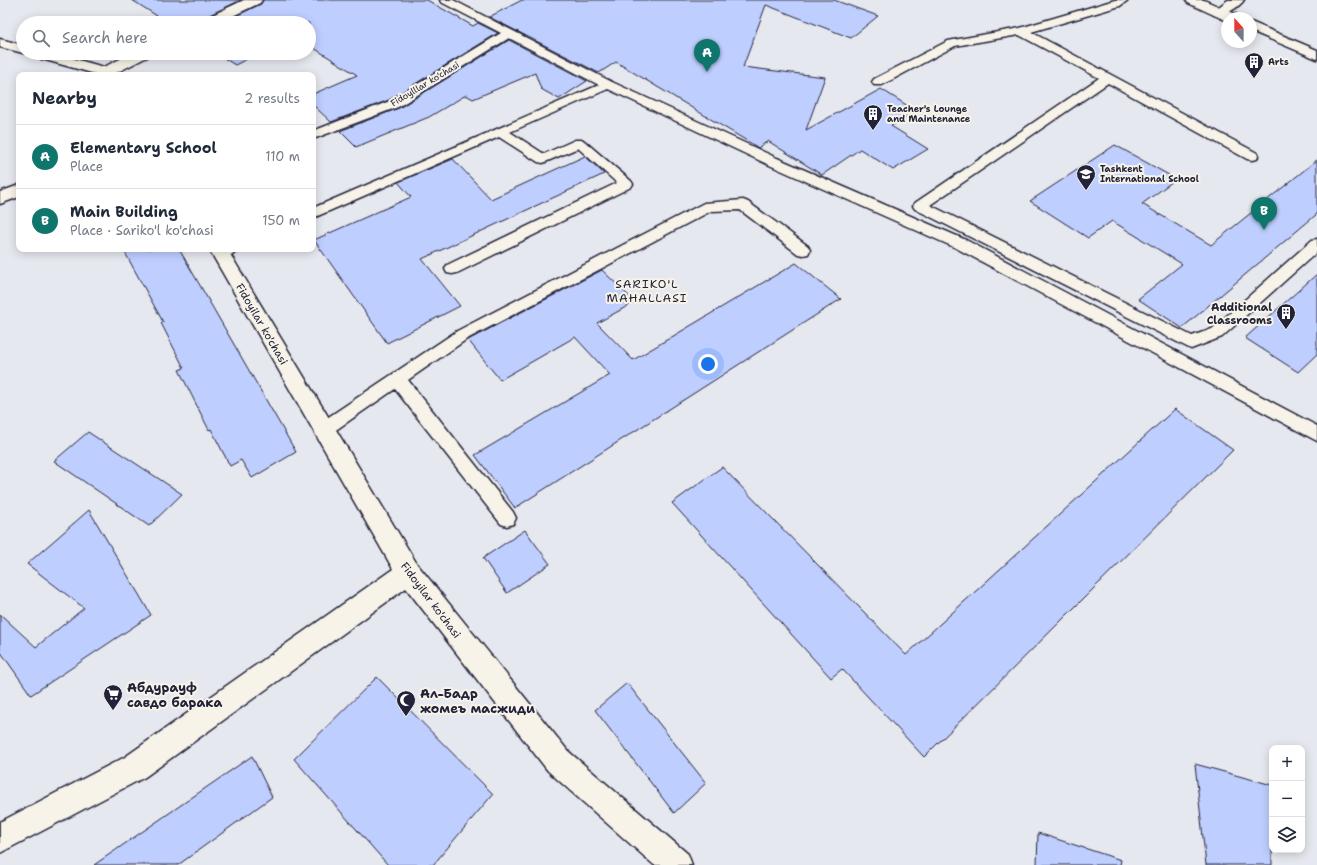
<!DOCTYPE html>
<html lang="en">
<head>
<meta charset="utf-8">
<style>
	:root { --surface:#fff; --page:#f2f2f3; --text:#1f2937; --muted:#747a83; --line:#e0e1e3; --accent:#0f766e }
	body { margin:0; font-family:"Shantell Sans",sans-serif; background:var(--page); color:var(--text) }
	.controls { position:absolute; right:12px; bottom:12px; display:grid; overflow:hidden; border-radius:8px; box-shadow:0 2px 10px #0003 }
	.controls button { width:36px; height:36px; display:grid; place-items:center; padding:0; border:0; border-bottom:1px solid var(--line); background:var(--surface); color:var(--text); font:20px sans-serif }
	.compass { position:absolute; left:1221px; top:12px; width:36px; height:36px; border-radius:50%; background:var(--surface); box-shadow:0 2px 10px #0003; rotate:339deg }
	.you { position:absolute; left:708px; top:364px; width:14px; height:14px; margin:-10px; border:3px solid #fff; border-radius:50%; background:#1a73e8; box-shadow:0 0 0 6px #1a73e833 }
	.badge { display:grid; place-items:center; width:26px; height:26px; border-radius:50%; background:var(--accent); color:#fff; font-size:13px; font-weight:700 }
	.pin { position:absolute; translate:-50% -33px; filter:drop-shadow(0 1px 2px #0008) }
	.pin::after { content:''; position:absolute; top:21px; width:14px; height:12px; background:inherit; clip-path:polygon(0 0,100% 0,50% 100%) }
	.list { margin:0; padding:0; list-style:none }
	h2 { display:flex; justify-content:space-between; align-items:center; height:52px; margin:0; padding:0 16px; font-size:17px }
	h2 small { font-size:13px; font-weight:400; color:var(--muted) }
	.list li { display:grid; grid-template-columns:26px 1fr auto; gap:12px; align-items:center; box-sizing:border-box; height:64px; padding:0 16px; border-top:1px solid var(--line) }
	.list b { display:block; font-size:15px; white-space:nowrap }
	.list p { margin:0; font-size:13px; white-space:nowrap; color:var(--muted) }
	.list em { font-size:13px; font-style:normal; color:var(--muted) }
	.icon { flex:none; width:22px; height:22px; fill:none; stroke:currentColor; stroke-width:2; stroke-linecap:round; stroke-linejoin:round }
	.map { position:relative; flex:none; width:1317px; height:865px; overflow:hidden }
	.search { position:absolute; background:var(--surface); box-shadow:0 2px 10px #0003; left:16px; top:16px; width:300px; height:44px; display:flex; align-items:center; gap:10px; box-sizing:border-box; padding:0 14px; border-radius:22px; color:var(--muted); font-size:15px }
	.panel { position:absolute; background:var(--surface); box-shadow:0 2px 10px #0003; left:16px; top:72px; width:300px; height:180px; border-radius:8px }
	.map>svg:first-child { display:block }
	.building { fill:#beceff; stroke:#22223b }
	.lines { fill:none; stroke-linecap:round; stroke-linejoin:round }
	.service-casing { stroke:#22223b; stroke-width:3 }
	.minor-casing { stroke:#22223b; stroke-width:3 }
	.secondary-casing { stroke:#22223b; stroke-width:3 }
	.service { fill:#f7f3e8; fill-rule:evenodd }
	.minor { fill:#f7f3e8; fill-rule:evenodd }
	.secondary { fill:#f7f3e8; fill-rule:evenodd }
	.labels { text-anchor:middle; stroke-width:4; stroke-linejoin:round; paint-order:stroke }
	.far-poi-label { font-size:9px; font-weight:bold; fill:#22223b; stroke:#f7f3e8; text-anchor:start }
	.far-street-label { font-size:9px; fill:#22223b; stroke:#f7f3e8 }
	.poi-label { font-size:11px; font-weight:bold; fill:#22223b; stroke:#f7f3e8; text-anchor:end }
	.street-label { font-size:11px; fill:#22223b; stroke:#f7f3e8 }
	.neighbourhood-label { font-size:12px; letter-spacing:1px; fill:#22223b; stroke:#f7f3e8 }
	.near-poi-label { font-size:13px; font-weight:bold; fill:#22223b; stroke:#f7f3e8; text-anchor:start }
</style>
</head>
<body>
<div class="map">
<svg width="1317" height="865" viewBox="0 0 1317 865">
	<rect width="100%" height="100%" fill="#e6e8ef"/>
	<filter id="ink" filterUnits="userSpaceOnUse"><feTurbulence type="fractalNoise" baseFrequency=".025" numOctaves="2"/><feDisplacementMap in="SourceGraphic" scale="8" xChannelSelector="R" yChannelSelector="G"/><feConvolveMatrix kernelMatrix="1 2 1 2 8 2 1 2 1" color-interpolation-filters="sRGB"/></filter>
	<g filter="url(#ink)">
		<!-- building -->
		<path class="building" d="M 132,0 L 241,0 L 201,19 L 199,23 L 168,23 Z
			M 263,0 L 427,0 L 473,26 L 478,23 L 498,33 L 389,100 L 331,122 L 313,105 L 313,94 L 357,75 L 309,45 L 309,23 L 221,23 L 261,4 Z
			M 522,0 L 834,0 L 878,16 L 851,38 L 766,5 L 743,67 L 825,77 L 806,130 L 881,89 L 916,111 L 891,126 L 928,149 L 893,170 L 860,149 L 822,175 L 768,141 L 758,148 L 757,147 L 616,62 L 599,73 L 489,17 Z
			M 509,40 L 587,81 L 559,99 L 541,89 L 535,73 L 473,99 L 466,95 L 429,117 L 356,147 L 340,131 L 399,108 Z
			M 216,53 L 259,53 L 235,65 Z
			M 1115,145 L 1176,179 L 1142,204 L 1211,245 L 1317,160 L 1317,214 L 1182,328 L 1138,299 L 1182,264 L 1112,221 L 1088,238 L 1030,201 Z
			M 585,156 L 604,174 L 422,259 L 460,306 L 387,343 L 314,240 L 411,197 L 398,182 L 453,159 L 491,199 Z
			M 123,249 L 179,249 L 296,452 L 252,478 L 241,460 L 230,466 L 211,429 L 209,430 L 179,370 L 184,368 L 161,323 L 163,322 Z
			M 796,263 L 841,299 L 515,508 L 475,455 L 610,375 L 575,337 L 500,380 L 468,340 L 602,270 L 635,302 L 597,323 L 633,360 Z
			M 1317,274 L 1317,354 L 1298,372 L 1245,338 Z
			M 1175,409 L 1233,450 L 924,757 L 842,669 L 831,678 L 672,503 L 722,467 L 906,655 Z
			M 88,432 L 182,494 L 149,526 L 54,461 Z
			M 89,510 L 151,615 L 31,695 L 0,651 L 0,614 L 36,647 L 84,608 L 27,564 Z
			M 525,530 L 550,564 L 507,593 L 483,558 Z
			M 377,677 L 493,794 L 433,865 L 388,865 L 294,759 Z
			M 627,683 L 706,783 L 674,813 L 595,710 Z
			M 252,756 L 272,797 L 178,865 L 94,865 Z
			M 1195,764 L 1272,785 L 1272,865 L 1206,865 Z
			M 1038,833 L 1121,860 L 1120,865 L 1037,865 Z"/>
		<g class="lines">
			<!-- service casing -->
			<g class="service-casing">
				<path id="service" d="M 440,0 L 453,0 L 612,82 L 777,158 L 966,240 L 1317,426 L 1317,441 L 956,248 L 767,164 L 608,89 L 510,132 L 544,154 L 575,140 L 583,140 L 631,181 L 633,184 L 631,187 L 457,273 L 452,274 L 447,273 L 445,269 L 447,265 L 617,183 L 578,148 L 543,163 L 538,162 L 499,137 L 313,218 L 313,208 L 599,85 L 509,38 L 398,107 L 313,139 L 313,131 L 390,101 L 501,33 L 441,2 Z
					M 1115,0 L 1128,0 L 1120,6 L 1031,32 L 1257,153 L 1258,156 L 1257,159 L 1252,160 L 1247,159 L 1108,83 L 930,205 L 1192,336 L 1212,329 L 1312,240 L 1317,239 L 1317,252 L 1222,337 L 1191,349 L 915,209 L 913,206 L 915,203 L 1099,78 L 1019,35 L 955,46 L 882,85 L 874,85 L 872,82 L 874,79 L 948,41 L 1020,28 Z
					M 743,200 L 748,202 L 808,246 L 810,250 L 808,254 L 803,255 L 798,254 L 740,210 L 711,211 L 467,339 L 408,380 L 513,512 L 516,518 L 513,524 L 507,526 L 501,524 L 395,389 L 330,434 L 324,436 L 318,434 L 316,429 L 318,424 L 457,331 L 704,203 Z
					M 217,249 L 237,249 C 233,256 223,259 216,257 L 214,253 Z"/>
			</g>
			<!-- minor casing -->
			<g class="minor-casing">
				<path id="minor" d="M 244,0 L 262,0 L 260,3 L 218,23 L 200,23 L 202,20 Z
					M 1228,0 L 1244,0 C 1238,8 1224,17 1214,15 L 1212,12 Z
					M 0,39 L 23,45 L 23,53 L 25,53 L 23,53 L 0,47 Z
					M 29,53 L 53,53 L 104,67 L 132,53 L 151,53 L 149,56 L 114,74 L 115,75 L 99,75 L 31,56 Z
					M 19,185 L 19,197 L 0,204 L 0,192 Z
					M 209,249 L 227,249 L 417,564 L 568,751 L 688,854 L 692,865 L 654,865 L 548,771 L 406,588 L 145,777 L 0,853 L 0,822 L 125,757 L 393,569 Z"/>
			</g>
			<!-- secondary casing -->
			<g class="secondary-casing">
				<path id="secondary" d="M 1186,0 L 1204,0 L 1238,15 L 1240,18 L 1227,18 L 1227,21 L 1188,3 Z
					M 1251,22 L 1317,50 L 1317,59 L 1251,31 Z"/>
			</g>
			<!-- service -->
			<use href="#service" class="service"/>
			<!-- minor -->
			<use href="#minor" class="minor"/>
			<!-- secondary -->
			<use href="#secondary" class="secondary"/>
		</g>
	</g>
	<!-- icons -->
	<defs>
		<g id="building-pin" transform="scale(1)"><path d="M0 17L-7.5 6A9.5 9.5 0 1 1 7.5 6Z" fill="#22223b" stroke="#f7f3e8"/><path d="M-4-6H4V6H1V3H-1V6H-4ZM-2.5-4.3h1.7v1.8h-1.7ZM.8-4.3h1.7v1.8H.8ZM-2.5-1h1.7V.8h-1.7ZM.8-1h1.7V.8H.8Z" fill="#fff"/></g>
		<g id="school-pin" transform="scale(1)"><path d="M0 17L-7.5 6A9.5 9.5 0 1 1 7.5 6Z" fill="#22223b" stroke="#f7f3e8"/><path d="M0-5L7-2L0 1L-7-2ZM-4 1L0 2.5L4 1V4Q0 6-4 4Z" fill="#fff"/></g>
		<g id="supermarket-pin" transform="scale(1)"><path d="M0 17L-7.5 6A9.5 9.5 0 1 1 7.5 6Z" fill="#22223b" stroke="#f7f3e8"/><path d="M-6-5.5h2.5l.6 2H6L4.5 2H-2.5L-4.4-4H-6ZM-1.5 3.2a1.3 1.3 0 1 0 .1 0ZM3 3.2a1.3 1.3 0 1 0 .1 0Z" fill="#fff"/></g>
		<g id="mosque-pin" transform="scale(1)"><path d="M0 17L-7.5 6A9.5 9.5 0 1 1 7.5 6Z" fill="#22223b" stroke="#f7f3e8"/><path d="M3.5-4.9A6 6 0 1 0 3.5 4.9A5 5 0 1 1 3.5-4.9Z" fill="#fff"/></g>
	</defs>
	<g fill-rule="evenodd">
		<use href="#building-pin" x="1254" y="62"/>
		<use href="#building-pin" x="873" y="114"/>
		<use href="#school-pin" x="1086" y="174"/>
		<use href="#building-pin" x="1286" y="313"/>
		<use href="#supermarket-pin" x="113" y="694"/>
		<use href="#mosque-pin" x="406" y="700"/>
	</g>
	<g class="labels">
		<!-- far-poi labels -->
		<g class="far-poi-label">
			<text x="1268" y="65">Arts</text>
			<text x="887" y="112">Teacher's Lounge<tspan x="887" dy="10">and Maintenance</tspan></text>
			<text x="1100" y="172">Tashkent<tspan x="1100" dy="10">International School</tspan></text>
		</g>
		<!-- far-street labels -->
		<g class="far-street-label">
			<text transform="translate(425 84) rotate(-31)" y="3">Fidoylllar ko'chasi</text>
		</g>
		<!-- poi labels -->
		<g class="poi-label">
			<text x="1272" y="311">Additional<tspan x="1272" dy="13">Classrooms</tspan></text>
		</g>
		<!-- street labels -->
		<g class="street-label">
			<text transform="translate(262 324) rotate(60)" y="4">Fidoyilar ko'chasi</text>
			<text transform="translate(431 600) rotate(53)" y="4">Fidoyilar ko'chasi</text>
		</g>
		<!-- neighbourhood labels -->
		<g class="neighbourhood-label">
			<text x="647" y="288">SARIKO'L<tspan x="647" dy="14">MAHALLASI</tspan></text>
		</g>
		<!-- near-poi labels -->
		<g class="near-poi-label">
			<text x="127" y="692">Абдурауф<tspan x="127" dy="15">савдо барака</tspan></text>
			<text x="420" y="698">Ал-Бадр<tspan x="420" dy="15">жомеъ масжиди</tspan></text>
		</g>
	</g>
</svg>
<div class="controls">
<button>+</button>
<button>−</button>
<button><svg class="icon" aria-label="layers" viewBox="0 0 24 24"><path d="M12 4l9 5-9 5-9-5zM3 14l9 5 9-5"/></svg></button>
</div>
<svg class="compass" viewBox="-18 -18 36 36"><path d="M0-13l5 13h-10z" fill="#e53935"/><path d="M0 13l5-13h-10z" fill="#747a83"/></svg>
<div class="you"></div>
<div class="pin badge" style="left:707px;top:72px">A</div>
<div class="pin badge" style="left:1264px;top:230px">B</div>
<div class="search"><svg class="icon" aria-label="search" viewBox="0 0 24 24"><circle cx="10" cy="10" r="6"/><path d="M15 15l6 6"/></svg>Search here</div>
<section class="panel">
<h2>Nearby<small>2 results</small></h2>
<ul class="list">
<li><span class="badge">A</span><div><b>Elementary School</b><p>Place</p></div><em>110 m</em></li>
<li><span class="badge">B</span><div><b>Main Building</b><p>Place · Sariko'l ko'chasi</p></div><em>150 m</em></li>
</ul>
</section>
</div>
</body>
</html>
